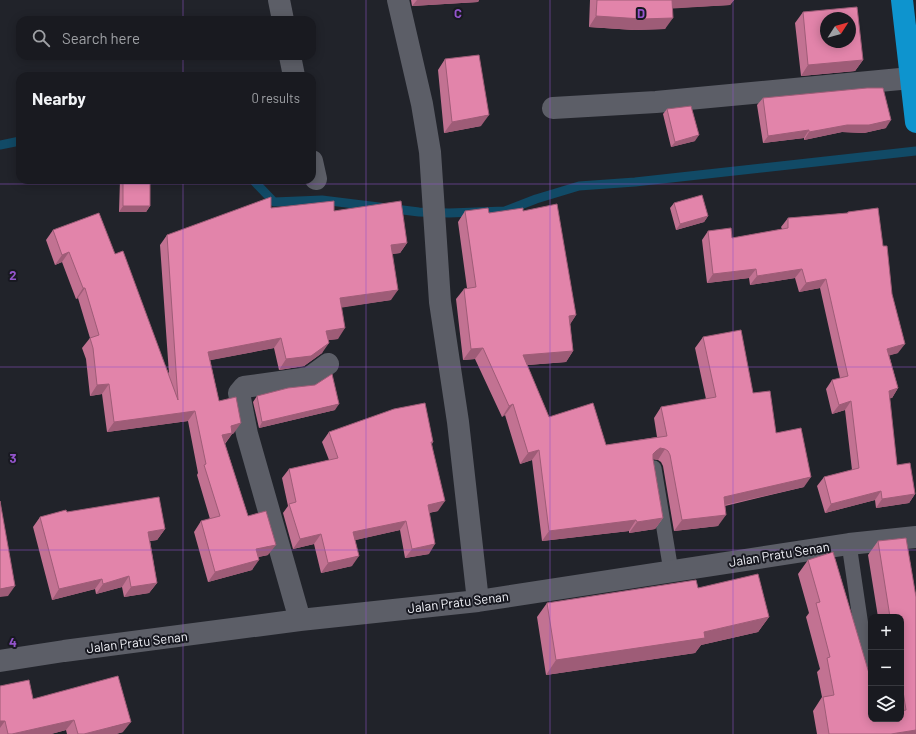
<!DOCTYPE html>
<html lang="en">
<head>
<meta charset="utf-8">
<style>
	:root { --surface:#191a20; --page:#26272d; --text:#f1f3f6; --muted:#9fa1a5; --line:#37383e }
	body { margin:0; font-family:Barlow,sans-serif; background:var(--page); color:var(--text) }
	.controls { position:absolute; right:12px; bottom:12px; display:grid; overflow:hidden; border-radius:8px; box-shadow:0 2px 10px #0003 }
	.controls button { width:36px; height:36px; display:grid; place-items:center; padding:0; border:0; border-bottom:1px solid var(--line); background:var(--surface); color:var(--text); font:20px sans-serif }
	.compass { position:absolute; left:820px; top:12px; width:36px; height:36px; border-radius:50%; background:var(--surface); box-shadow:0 2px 10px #0003; rotate:54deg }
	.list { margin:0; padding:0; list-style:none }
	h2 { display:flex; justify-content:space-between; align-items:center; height:52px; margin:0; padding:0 16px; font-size:17px }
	h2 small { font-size:13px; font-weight:400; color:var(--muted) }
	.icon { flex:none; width:22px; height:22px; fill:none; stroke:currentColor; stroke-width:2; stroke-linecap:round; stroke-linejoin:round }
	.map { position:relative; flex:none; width:916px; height:734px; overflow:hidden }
	.search { position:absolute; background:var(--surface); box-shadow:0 2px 10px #0003; left:16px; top:16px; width:300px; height:44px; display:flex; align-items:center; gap:10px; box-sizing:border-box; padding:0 14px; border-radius:12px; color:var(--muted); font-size:15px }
	.panel { position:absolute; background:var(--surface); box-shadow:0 2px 10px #0003; left:16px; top:72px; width:300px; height:112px; border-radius:12px }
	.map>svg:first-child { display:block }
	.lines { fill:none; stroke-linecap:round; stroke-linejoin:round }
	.stream { stroke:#114a66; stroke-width:9 }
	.lane { stroke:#5c5e67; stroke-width:15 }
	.street { stroke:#5c5e67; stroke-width:22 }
	.highway { stroke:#0e94ce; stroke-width:22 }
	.wall { fill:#c27292 }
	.shaded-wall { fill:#9e5c77 }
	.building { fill:#e284aa; stroke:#9e5c77; fill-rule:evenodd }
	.grid { fill:none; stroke:#9354cb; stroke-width:1; stroke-opacity:0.55 }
	.labels { text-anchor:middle; stroke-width:4; stroke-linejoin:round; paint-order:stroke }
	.street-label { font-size:13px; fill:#f3f4fa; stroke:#181921 }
	.grid-label { font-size:13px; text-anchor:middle; font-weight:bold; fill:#9354cb; stroke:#181921; stroke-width:4; stroke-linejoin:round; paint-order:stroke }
</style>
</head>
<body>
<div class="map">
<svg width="916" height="734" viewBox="0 0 916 734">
	<rect width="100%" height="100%" fill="#21232a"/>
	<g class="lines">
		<!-- stream -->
		<path class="stream" d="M 0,145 L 20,141
			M 253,180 L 274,202 L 322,200 L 419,212 L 449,213 L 505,211 L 536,199 L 579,186 L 635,182 L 916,151"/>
		<!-- lane -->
		<path class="lane" d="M 654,468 L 671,571
			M 849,544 L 870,687"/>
		<!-- street -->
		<path class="street" d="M 279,0 L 283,20
			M 398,0 L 422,104 L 430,152 L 440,302 L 458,422 L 478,601
			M 290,56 L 294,76
			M 553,108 L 656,102 L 911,78
			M 312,161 L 316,179
			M 300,620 L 247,434 L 239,393 L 244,387 L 309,378 L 328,364
			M 0,661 L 64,651 L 300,620 L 478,601 L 849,544 L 916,537"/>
		<!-- highway -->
		<path class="highway" d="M 902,0 L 916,122"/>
	</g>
	<!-- wall -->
	<path class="wall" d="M 411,0 L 479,0 L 478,2 L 412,6 Z
		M 590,0 L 734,0 L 730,5 L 673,8 L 665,29 L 634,30 L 589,27 Z
		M 803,12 L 863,60 L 855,71 L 801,76 L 795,23 Z
		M 445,59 L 481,126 L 444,133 L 438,70 Z
		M 763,98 L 886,128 L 864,133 L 842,132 L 804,140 L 804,138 L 763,143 L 757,105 Z
		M 667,109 L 695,141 L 671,147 L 663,114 Z
		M 120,180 L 150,180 L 150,206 L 146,212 L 119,212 Z
		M 674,203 L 708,216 L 704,222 L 676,230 L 670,208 Z
		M 271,208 L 334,211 L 407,243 L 400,253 L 392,254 L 391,300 L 342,307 L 338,339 L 328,340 L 322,353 L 304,366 L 279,370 L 274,348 L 210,360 L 219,401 L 234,433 L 232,434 L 225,444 L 248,516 L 268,555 L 258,557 L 252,570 L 208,582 L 194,532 L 201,521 L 210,519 L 197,475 L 198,473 L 188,421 L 107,432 L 102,394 L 90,396 L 86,359 L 82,348 L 90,338 L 78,298 L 76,299 L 62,262 L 55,265 L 46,240 L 53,230 L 115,254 L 169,374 L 160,245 L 167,235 Z
		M 465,211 L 489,213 L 523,211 L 576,315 L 570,324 L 573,351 L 566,362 L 527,365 L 549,417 L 606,445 L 657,437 L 654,418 L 661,407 L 706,399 L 695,348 L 703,337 L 753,393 L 776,433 L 804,487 L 725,506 L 718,526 L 674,531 L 663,466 L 661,462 L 658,460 L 653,459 L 663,518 L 655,529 L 629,533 L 629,531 L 542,541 L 532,460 L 520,464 L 505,415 L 502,417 L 475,359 L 463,360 L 456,299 L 464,289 L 467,288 L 458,222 Z
		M 848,212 L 883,246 L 898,353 L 889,355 L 898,388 L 892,398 L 889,398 L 897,465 L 915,494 L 909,503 L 876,508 L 875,500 L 825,513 L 817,486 L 824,477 L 852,470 L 845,410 L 832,414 L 826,389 L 832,380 L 840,378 L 820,288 L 799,292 L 795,278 L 750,285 L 749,278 L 707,283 L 702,240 L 708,231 L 732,238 L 782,229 L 781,227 L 788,218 L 847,213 Z
		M 257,396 L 335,410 L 259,428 L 253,402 Z
		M 329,432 L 433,442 L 432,444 L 438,511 L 429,513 L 429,554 L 405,558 L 400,530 L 355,540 L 352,566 L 321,573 L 314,544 L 293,549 L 283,513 L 288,506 L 282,478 L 289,469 L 329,460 L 322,442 Z
		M 67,512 L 165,529 L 157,540 L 150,541 L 157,583 L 149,593 L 124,597 L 122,587 L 96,594 L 95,589 L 52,600 L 33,527 L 40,517 Z
		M 906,538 L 916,597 L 916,734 L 817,734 L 813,711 L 822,697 L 817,672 L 820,669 L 806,617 L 809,613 L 798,574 L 808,560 L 833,552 L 871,680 L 871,719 L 901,719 L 901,617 L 878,617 L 868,555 L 878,541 Z
		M 698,588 L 769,617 L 758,632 L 701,645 L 695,653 L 546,675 L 537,617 L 547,603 Z
		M 0,686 L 33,699 L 123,732 L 116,734 L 67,734 L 66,730 L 51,734 L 0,734 Z"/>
	<!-- shaded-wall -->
	<path class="shaded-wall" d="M 417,0 L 479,0 L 478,2 L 412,6 Z
		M 671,0 L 734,0 L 730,5 L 665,9 Z
		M 596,16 L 673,18 L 665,29 L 634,30 L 589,27 Z
		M 863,60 L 855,71 L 801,76 L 808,65 Z
		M 489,115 L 481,126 L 444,133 L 452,122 Z
		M 891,120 L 886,128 L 864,133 L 842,132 L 804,140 L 809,132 L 847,125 Z
		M 809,130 L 804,138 L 763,143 L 768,136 Z
		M 699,135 L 695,141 L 671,147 L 675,142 Z
		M 123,206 L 150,206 L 146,212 L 119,212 Z
		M 708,216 L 704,222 L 676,230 L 680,224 Z
		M 407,243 L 400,253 L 384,255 L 391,245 Z
		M 69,252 L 62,262 L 55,265 L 62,255 Z
		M 756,269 L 749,278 L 707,283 L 713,274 Z
		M 802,269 L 795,278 L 750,285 L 757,276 Z
		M 826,279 L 820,288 L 799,292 L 806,283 Z
		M 83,288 L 85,288 L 78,298 L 76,299 Z
		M 398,290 L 391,300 L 333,309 L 340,298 Z
		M 576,315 L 569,326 L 569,316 Z
		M 345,328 L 338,339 L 319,341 L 326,331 Z
		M 281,338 L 274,348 L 201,362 L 208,352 Z
		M 329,343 L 322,353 L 304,366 L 279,370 L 286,359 Z
		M 905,344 L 898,353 L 881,358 L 887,349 Z
		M 483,348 L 475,359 L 463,360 L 471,349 Z
		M 573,351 L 566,362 L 515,366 L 523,355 Z
		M 109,384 L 102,394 L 90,396 L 97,385 Z
		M 898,388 L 892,398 L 882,400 L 889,391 Z
		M 851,401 L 845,410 L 832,414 L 839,405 Z
		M 339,404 L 335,410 L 259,428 L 262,422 Z
		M 513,404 L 505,415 L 502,417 L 509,406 Z
		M 195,411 L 188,421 L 107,432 L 114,422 Z
		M 241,423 L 234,433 L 232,434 L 225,443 L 215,445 L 222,435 L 231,426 Z
		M 660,448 L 665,449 L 658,460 L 652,459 L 648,461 L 656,451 Z
		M 539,450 L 532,460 L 520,464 L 528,453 Z
		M 811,477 L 804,487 L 716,507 L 724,497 Z
		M 881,491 L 875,500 L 825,513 L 831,504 Z
		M 915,494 L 909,503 L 876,508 L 882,499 Z
		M 445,501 L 438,511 L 421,514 L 428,505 Z
		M 726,515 L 718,526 L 674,531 L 682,520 Z
		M 663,518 L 655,529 L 629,533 L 637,522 Z
		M 636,520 L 629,531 L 542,541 L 549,531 Z
		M 406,521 L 400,530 L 347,542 L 353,532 Z
		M 165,529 L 157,540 L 141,542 L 148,532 Z
		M 321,534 L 314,544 L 293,549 L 300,539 Z
		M 435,544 L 429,554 L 405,558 L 412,549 Z
		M 276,545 L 268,555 L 249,559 L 256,549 Z
		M 359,556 L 352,566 L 321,573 L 328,563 Z
		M 259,560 L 252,570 L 208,582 L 215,572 Z
		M 129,576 L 122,587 L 96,594 L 103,584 Z
		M 102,579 L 95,589 L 52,600 L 59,589 Z
		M 157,583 L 149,593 L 124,597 L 131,587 Z
		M 15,586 L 8,596 L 0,597 L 0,589 Z
		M 769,617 L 758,632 L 701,645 L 695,653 L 546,675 L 556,660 L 704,632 Z
		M 74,720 L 66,730 L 51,734 L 12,734 Z
		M 0,721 L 5,721 L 0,728 Z
		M 131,722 L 123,732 L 116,734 L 84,734 Z
		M 916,730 L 916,734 L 891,734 Z"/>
	<!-- building -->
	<path class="building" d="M 597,0 L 672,0 L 673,18 L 642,19 L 596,16 Z
		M 857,7 L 863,60 L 808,65 L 803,12 ZM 826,18 L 850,18 L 850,42 L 826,42 Z
		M 479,55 L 489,115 L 452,122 L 445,59 Z
		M 867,88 L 883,88 L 891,120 L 869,125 L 847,125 L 809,132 L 809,130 L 768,136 L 763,98 Z
		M 691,106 L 699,135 L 675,142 L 667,109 Z
		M 123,180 L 150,180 L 150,206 L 123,206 Z
		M 702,195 L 708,216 L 680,224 L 674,203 Z
		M 271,197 L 271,208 L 334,201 L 334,211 L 401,201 L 407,243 L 391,245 L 398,290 L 340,298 L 345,328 L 326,331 L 329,343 L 311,356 L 286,359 L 281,338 L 208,352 L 219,401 L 236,397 L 241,423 L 231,426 L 232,433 L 222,435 L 248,516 L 266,511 L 276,545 L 256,549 L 259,560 L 215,572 L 201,521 L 220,516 L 204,465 L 206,464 L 195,411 L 114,422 L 109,384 L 97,385 L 93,348 L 90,338 L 99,335 L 85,288 L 83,288 L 69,252 L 62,255 L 53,230 L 99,213 L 115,254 L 123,251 L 178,400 L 167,235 Z
		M 557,204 L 576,315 L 569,316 L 573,351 L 523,355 L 549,417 L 593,403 L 606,445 L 667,436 L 661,407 L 716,397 L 703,337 L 741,330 L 753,393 L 770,391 L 776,433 L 801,428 L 811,477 L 724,497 L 726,515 L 682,520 L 670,455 L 668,451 L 665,449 L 660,448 L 656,451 L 653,454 L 653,459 L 663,518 L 637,522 L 636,520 L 549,531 L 539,450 L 528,453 L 513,404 L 509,406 L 483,348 L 471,349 L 464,289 L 476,287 L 465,211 L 488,208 L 489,213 L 523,208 L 523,211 Z
		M 878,208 L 883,246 L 887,246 L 892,294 L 905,344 L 887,349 L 898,388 L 889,391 L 897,465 L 910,463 L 915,494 L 882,499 L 881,491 L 831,504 L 824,477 L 859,468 L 851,401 L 839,405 L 832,380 L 848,376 L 826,279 L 806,283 L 802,269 L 757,276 L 756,269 L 713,274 L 708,231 L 731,228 L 732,238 L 788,228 L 788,218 L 848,213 L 848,212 Z
		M 332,374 L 339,404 L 262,422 L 257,396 L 288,388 L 315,385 Z
		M 425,403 L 433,442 L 431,442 L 445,501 L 428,505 L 435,544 L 412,549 L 406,521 L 353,532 L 359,556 L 328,563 L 321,534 L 300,539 L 289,504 L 296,502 L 289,469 L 338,458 L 329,432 L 394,409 Z
		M 159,497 L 165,529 L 148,532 L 157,583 L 131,587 L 129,576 L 103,584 L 102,579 L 59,589 L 40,517 L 66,510 L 67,512 Z
		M 0,501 L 15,586 L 0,589 Z
		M 906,538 L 916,597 L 916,730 L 891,734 L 829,734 L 823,697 L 834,695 L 827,658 L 830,657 L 816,603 L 820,602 L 808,560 L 833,552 L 871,680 L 871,719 L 901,719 L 901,711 L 906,710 L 901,679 L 901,617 L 890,617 L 878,541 Z
		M 758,574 L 769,617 L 704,632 L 705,638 L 556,660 L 547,603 L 696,580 L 698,588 Z
		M 118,676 L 131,722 L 84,734 L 78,734 L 74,720 L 12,734 L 8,734 L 5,721 L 0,721 L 0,686 L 29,680 L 33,699 Z"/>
	<!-- grid -->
	<path class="grid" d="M 183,0 L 183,20M 366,0 L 366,734M 550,0 L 550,734M 733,0 L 733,734M 183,56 L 183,76M 183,180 L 183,734M 0,184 L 916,184M 0,367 L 916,367M 0,550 L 916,550"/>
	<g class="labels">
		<!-- street labels -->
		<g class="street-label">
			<text transform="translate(779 554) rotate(-9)" y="5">Jalan Pratu Senan</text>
			<text transform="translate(458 602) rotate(-7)" y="5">Jalan Pratu Senan</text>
			<text transform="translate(137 642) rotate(-7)" y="5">Jalan Pratu Senan</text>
		</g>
	</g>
	<g class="grid-label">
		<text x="458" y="18">C</text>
		<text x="641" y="18">D</text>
		<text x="13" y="280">2</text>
		<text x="13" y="463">3</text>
		<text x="13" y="647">4</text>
	</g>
</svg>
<div class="controls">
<button>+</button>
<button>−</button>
<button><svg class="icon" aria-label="layers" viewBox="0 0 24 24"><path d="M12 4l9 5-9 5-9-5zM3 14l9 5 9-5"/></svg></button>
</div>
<svg class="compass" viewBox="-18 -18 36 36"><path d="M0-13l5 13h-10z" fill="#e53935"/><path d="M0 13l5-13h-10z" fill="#9fa1a5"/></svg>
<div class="search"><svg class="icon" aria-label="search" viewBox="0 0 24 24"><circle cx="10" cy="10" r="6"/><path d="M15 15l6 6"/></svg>Search here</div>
<section class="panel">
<h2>Nearby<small>0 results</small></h2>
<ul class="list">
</ul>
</section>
</div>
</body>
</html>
